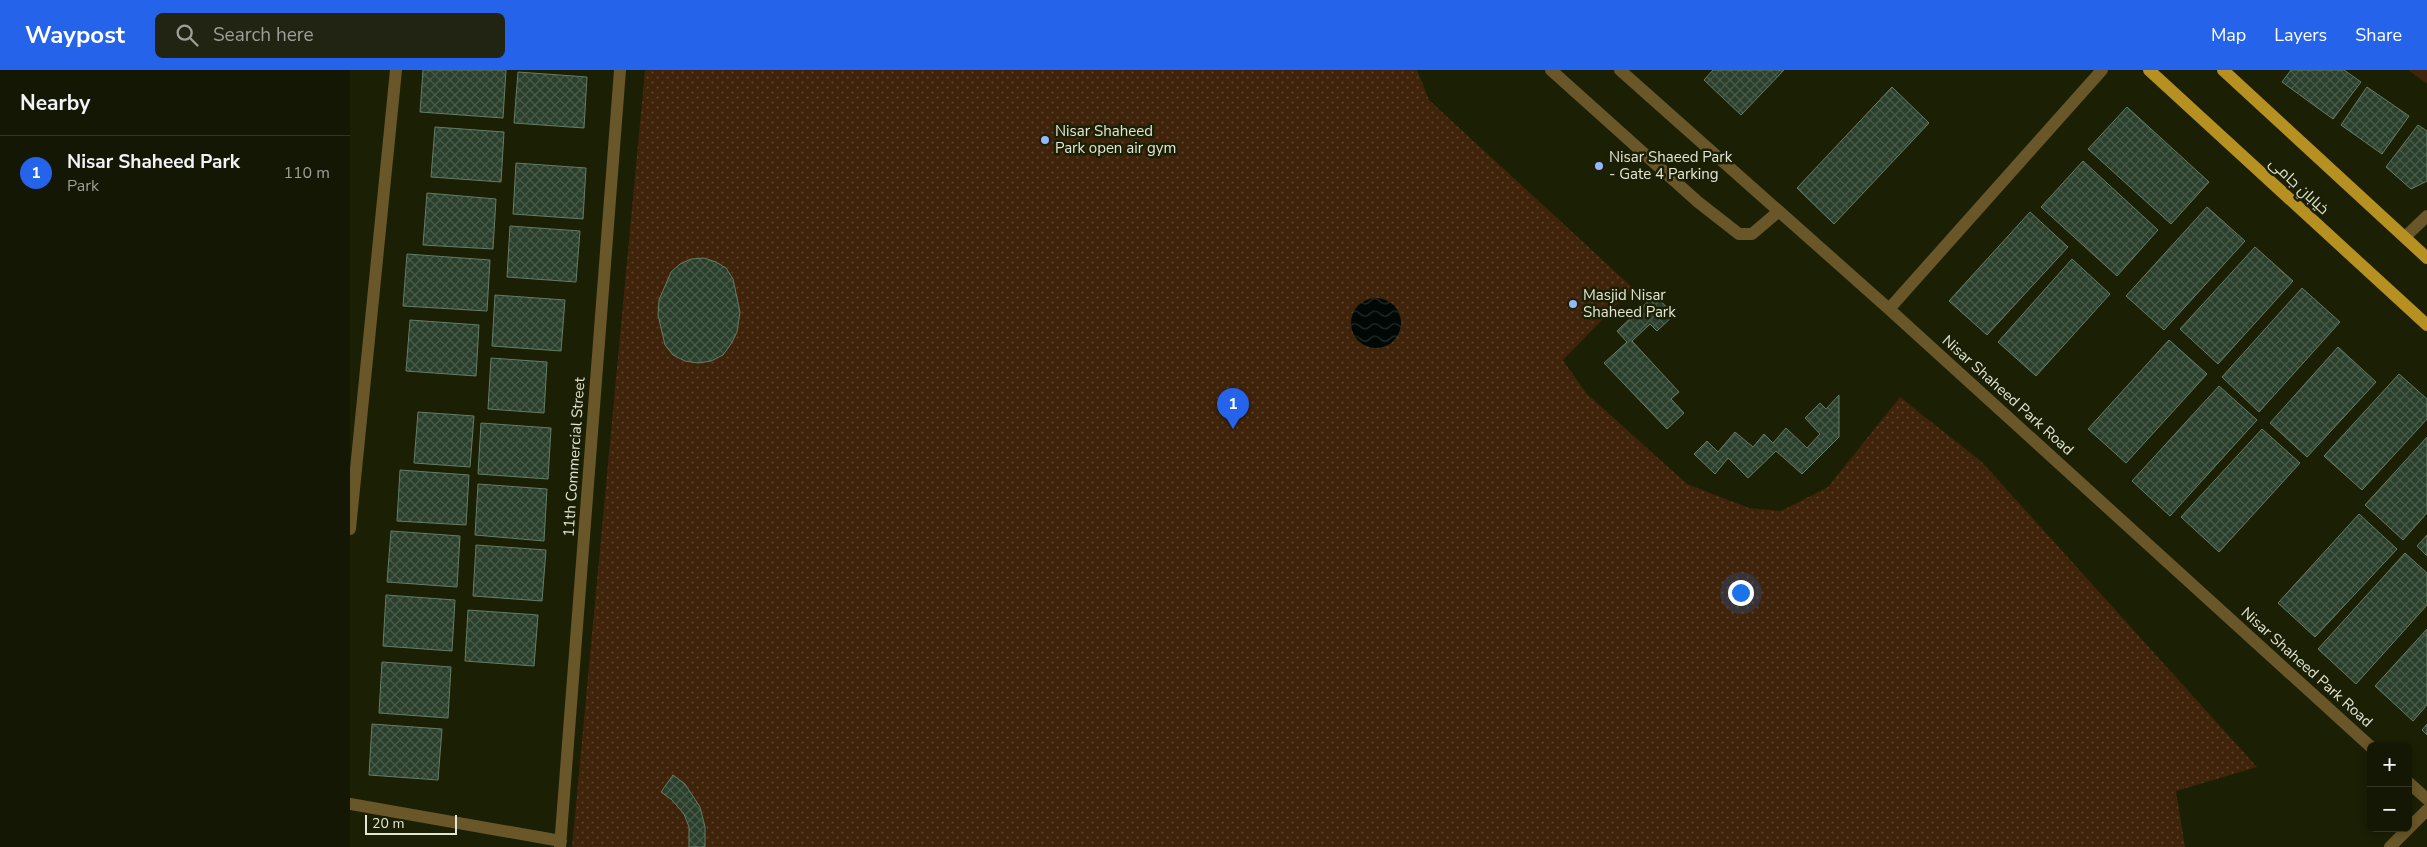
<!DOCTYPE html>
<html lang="en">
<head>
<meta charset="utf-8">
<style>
	:root { --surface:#141703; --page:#212412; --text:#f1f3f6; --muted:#9d9f9a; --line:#333625; --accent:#2563eb }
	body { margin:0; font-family:"Nunito Sans",Cairo,sans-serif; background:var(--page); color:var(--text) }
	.controls { position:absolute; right:15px; bottom:15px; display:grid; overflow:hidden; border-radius:8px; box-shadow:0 2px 8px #0003 }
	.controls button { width:45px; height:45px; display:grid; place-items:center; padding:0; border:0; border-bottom:1px solid var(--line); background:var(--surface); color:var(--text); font:25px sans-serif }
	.scale { position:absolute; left:15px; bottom:12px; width:92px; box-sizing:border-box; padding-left:5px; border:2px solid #e3e6d6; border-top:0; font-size:14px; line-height:18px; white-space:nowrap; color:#e3e6d6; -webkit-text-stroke:4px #1b1f04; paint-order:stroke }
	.you { position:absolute; left:1390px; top:522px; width:18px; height:18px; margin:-12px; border:4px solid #fff; border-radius:50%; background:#1a73e8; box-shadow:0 0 0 8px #1a73e833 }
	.badge { display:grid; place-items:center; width:32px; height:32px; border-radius:50%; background:var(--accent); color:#fff; font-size:16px; font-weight:700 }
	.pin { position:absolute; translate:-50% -41px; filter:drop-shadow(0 1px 2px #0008) }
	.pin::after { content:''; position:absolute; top:26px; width:18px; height:15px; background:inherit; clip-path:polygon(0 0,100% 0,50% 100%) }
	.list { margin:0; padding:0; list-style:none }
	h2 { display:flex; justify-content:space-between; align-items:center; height:65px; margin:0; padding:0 20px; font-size:21px }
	h2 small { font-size:16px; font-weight:400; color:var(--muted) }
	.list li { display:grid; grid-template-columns:32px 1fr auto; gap:15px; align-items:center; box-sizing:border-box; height:75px; padding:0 20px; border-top:1px solid var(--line) }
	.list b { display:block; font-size:19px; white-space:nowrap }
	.list p { margin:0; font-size:16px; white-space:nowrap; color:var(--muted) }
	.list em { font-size:16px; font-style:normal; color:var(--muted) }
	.icon { flex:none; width:28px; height:28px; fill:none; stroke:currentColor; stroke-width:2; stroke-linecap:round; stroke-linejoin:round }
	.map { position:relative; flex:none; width:2077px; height:777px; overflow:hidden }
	header { display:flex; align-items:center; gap:30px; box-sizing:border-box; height:70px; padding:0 25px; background:var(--accent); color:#fff }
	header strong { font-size:24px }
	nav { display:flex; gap:28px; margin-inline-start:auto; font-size:18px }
	.search { width:350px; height:45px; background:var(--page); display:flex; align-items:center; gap:12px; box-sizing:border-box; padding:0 18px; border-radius:8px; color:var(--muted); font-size:19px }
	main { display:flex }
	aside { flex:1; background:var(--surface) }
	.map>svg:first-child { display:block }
	.green { fill:#3f230a }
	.park { fill:url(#park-dots) }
	.water { fill:url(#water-waves) }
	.building { fill:url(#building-cross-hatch); stroke:#647c65 }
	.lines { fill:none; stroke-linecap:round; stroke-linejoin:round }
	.minor { stroke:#695629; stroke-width:12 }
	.major { stroke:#b79022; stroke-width:12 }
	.poi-dot { fill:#96b6fd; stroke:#1b1f04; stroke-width:2 }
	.labels { text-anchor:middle; stroke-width:5; stroke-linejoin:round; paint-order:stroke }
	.poi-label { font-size:15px; fill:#e3e6d6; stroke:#1b1f04; text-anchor:start }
	.street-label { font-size:15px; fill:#e3e6d6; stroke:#1b1f04 }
</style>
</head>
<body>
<header>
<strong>Waypost</strong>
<div class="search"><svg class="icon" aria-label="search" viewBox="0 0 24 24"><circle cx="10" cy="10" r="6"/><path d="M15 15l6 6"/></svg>Search here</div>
<nav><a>Map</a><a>Layers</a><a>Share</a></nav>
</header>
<main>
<aside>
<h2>Nearby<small></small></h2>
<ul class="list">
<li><span class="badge">1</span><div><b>Nisar Shaheed Park</b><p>Park</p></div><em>110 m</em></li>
</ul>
</aside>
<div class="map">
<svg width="2077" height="777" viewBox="0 0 2077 777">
	<defs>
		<pattern id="park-dots" width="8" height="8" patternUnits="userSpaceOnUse" patternTransform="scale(1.25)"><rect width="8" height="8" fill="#3f230a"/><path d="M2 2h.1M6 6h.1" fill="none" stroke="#5b432d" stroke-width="1.8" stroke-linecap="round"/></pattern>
		<pattern id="water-waves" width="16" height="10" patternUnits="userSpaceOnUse" patternTransform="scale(1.25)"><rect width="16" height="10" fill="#000805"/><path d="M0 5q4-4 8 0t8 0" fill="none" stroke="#252c29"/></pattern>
		<pattern id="building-cross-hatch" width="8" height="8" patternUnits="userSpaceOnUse" patternTransform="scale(1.25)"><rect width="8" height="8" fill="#2a402c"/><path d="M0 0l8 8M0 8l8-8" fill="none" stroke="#495c4a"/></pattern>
	</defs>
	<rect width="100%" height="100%" fill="#1b1f04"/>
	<!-- green -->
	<path class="green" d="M 2058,0 L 2077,0 L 2077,14 Z"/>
	<!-- park -->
	<path class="park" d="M 295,0 L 1067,0 L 1079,30 L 1283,218 L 1213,290 L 1236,323 L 1337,414 L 1399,438 L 1431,441 L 1478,417 L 1550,327 L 1632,392 L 1907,697 L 1826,721 L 1835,777 L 222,777 Z"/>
	<!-- water -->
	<path class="water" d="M1001 253a25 25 0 1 1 50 0a25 25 0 1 1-50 0Z"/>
	<!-- building -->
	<path class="building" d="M 73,0 L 156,0 L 153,48 L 70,42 Z
		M 1363,0 L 1434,0 L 1391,45 L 1354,10 Z
		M 1941,0 L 1994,0 L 2011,12 L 1983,49 L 1932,12 Z
		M 168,2 L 237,7 L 234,58 L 164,53 Z
		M 1542,17 L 1579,53 L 1484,154 L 1447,118 Z
		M 2017,17 L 2059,46 L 2032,84 L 1991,55 Z
		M 1777,37 L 1859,112 L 1821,154 L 1738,79 Z
		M 2068,55 L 2077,61 L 2077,111 L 2061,119 L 2036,97 Z
		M 85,57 L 154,62 L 151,112 L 81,107 Z
		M 1733,91 L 1808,160 L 1767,206 L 1691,137 Z
		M 166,93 L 236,98 L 233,149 L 163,144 Z
		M 77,123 L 146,129 L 143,179 L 73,175 Z
		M 1857,137 L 1895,171 L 1814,260 L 1776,226 Z
		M 1680,142 L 1718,177 L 1637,265 L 1599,231 Z
		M 160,156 L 230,161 L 226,212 L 157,207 Z
		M 1905,177 L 1943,211 L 1868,294 L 1830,259 Z
		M 57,184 L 140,190 L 137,241 L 53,236 Z
		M 354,188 L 366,192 L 376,198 L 383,209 L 390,242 L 387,262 L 381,274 L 373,285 L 361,291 L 348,293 L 335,291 L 323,285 L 315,275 L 308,245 L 309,230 L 321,202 L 330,194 L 341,189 Z
		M 1722,189 L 1760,224 L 1686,306 L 1648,272 Z
		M 1952,218 L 1990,252 L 1909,342 L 1872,307 Z
		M 145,225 L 215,230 L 211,281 L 142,276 Z
		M 1305,225 L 1324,245 L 1307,261 L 1300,254 L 1282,271 L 1329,322 L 1321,329 L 1334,343 L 1317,359 L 1254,293 L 1277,272 L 1267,261 Z
		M 60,250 L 129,255 L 126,306 L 56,301 Z
		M 1819,270 L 1857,304 L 1776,393 L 1738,359 Z
		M 1988,277 L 2026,312 L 1957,387 L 1920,353 Z
		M 141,288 L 197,292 L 194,343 L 138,339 Z
		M 2049,304 L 2077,329 L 2077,349 L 2012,420 L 1974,386 Z
		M 1869,316 L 1907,350 L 1820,446 L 1782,411 Z
		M 1489,325 L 1489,367 L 1452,404 L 1426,381 L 1398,408 L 1378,388 L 1365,404 L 1344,384 L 1357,371 L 1368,382 L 1385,362 L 1403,377 L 1414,364 L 1423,373 L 1436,358 L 1457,378 L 1470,364 L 1455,348 L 1470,333 L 1476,339 Z
		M 68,342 L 124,346 L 120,397 L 64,393 Z
		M 131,353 L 201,358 L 198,409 L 128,404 Z
		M 1912,359 L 1950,393 L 1869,482 L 1831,447 Z
		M 2077,367 L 2077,443 L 2053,470 L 2015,435 Z
		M 50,400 L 119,405 L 116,455 L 47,451 Z
		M 128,414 L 197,419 L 194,471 L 125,465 Z
		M 2009,444 L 2047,479 L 1965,567 L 1928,533 Z
		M 41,461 L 110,466 L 107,517 L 37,512 Z
		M 2077,465 L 2077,486 L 2067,476 Z
		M 126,475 L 196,480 L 192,531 L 123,526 Z
		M 2055,483 L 2077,503 L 2077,535 L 2006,614 L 1968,579 Z
		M 36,525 L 105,530 L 102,581 L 33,576 Z
		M 118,540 L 188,545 L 184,596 L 115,591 Z
		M 2077,559 L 2077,635 L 2063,651 L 2025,616 Z
		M 32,592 L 101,597 L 98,648 L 29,643 Z
		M 22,654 L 92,659 L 88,710 L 19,705 Z
		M 2077,654 L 2077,665 L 2072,660 Z
		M 323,705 L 335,714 L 350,737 L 355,757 L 355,777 L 339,777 L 339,757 L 334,744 L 322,730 L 311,722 Z"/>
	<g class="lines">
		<!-- minor -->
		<path class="minor" d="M 1201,0 L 1348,132 L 1389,164 L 1402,164 L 1429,141
			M 1270,0 L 1539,239 L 2021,677
			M 2055,167 L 2077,146
			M 1539,239 L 1752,0
			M 0,459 L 46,0
			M 2058,712 L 2077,729
			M 0,734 L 211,771
			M 210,777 L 270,0
			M 2040,777 L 2077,740"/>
		<!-- major -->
		<path class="major" d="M 1799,0 L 2077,255
			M 1873,0 L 2077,188"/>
	</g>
	<!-- markers -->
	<g class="poi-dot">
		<circle cx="695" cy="70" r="5"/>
		<circle cx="1249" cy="96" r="5"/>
		<circle cx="1223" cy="234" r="5"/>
	</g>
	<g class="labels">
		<!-- poi labels -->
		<g class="poi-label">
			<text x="705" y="66">Nisar Shaheed<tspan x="705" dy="17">Park open air gym</tspan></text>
			<text x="1259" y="92">Nisar Shaeed Park<tspan x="1259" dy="17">- Gate 4 Parking</tspan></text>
			<text x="1233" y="230">Masjid Nisar<tspan x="1233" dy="17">Shaheed Park</tspan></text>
		</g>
		<!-- street labels -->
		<g class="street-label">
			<text transform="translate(1949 116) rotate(43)" y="5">خیابانِ جامی</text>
			<text transform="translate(1658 325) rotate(42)" y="5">Nisar Shaheed Park Road</text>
			<text transform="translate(224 387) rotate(-86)" y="5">11th Commercial Street</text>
			<text transform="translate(1957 597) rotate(42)" y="5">Nisar Shaheed Park Road</text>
		</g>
	</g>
</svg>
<div class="controls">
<button>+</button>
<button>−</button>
</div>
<div class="scale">20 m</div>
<div class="you"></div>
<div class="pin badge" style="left:883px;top:359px">1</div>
</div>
</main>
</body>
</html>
